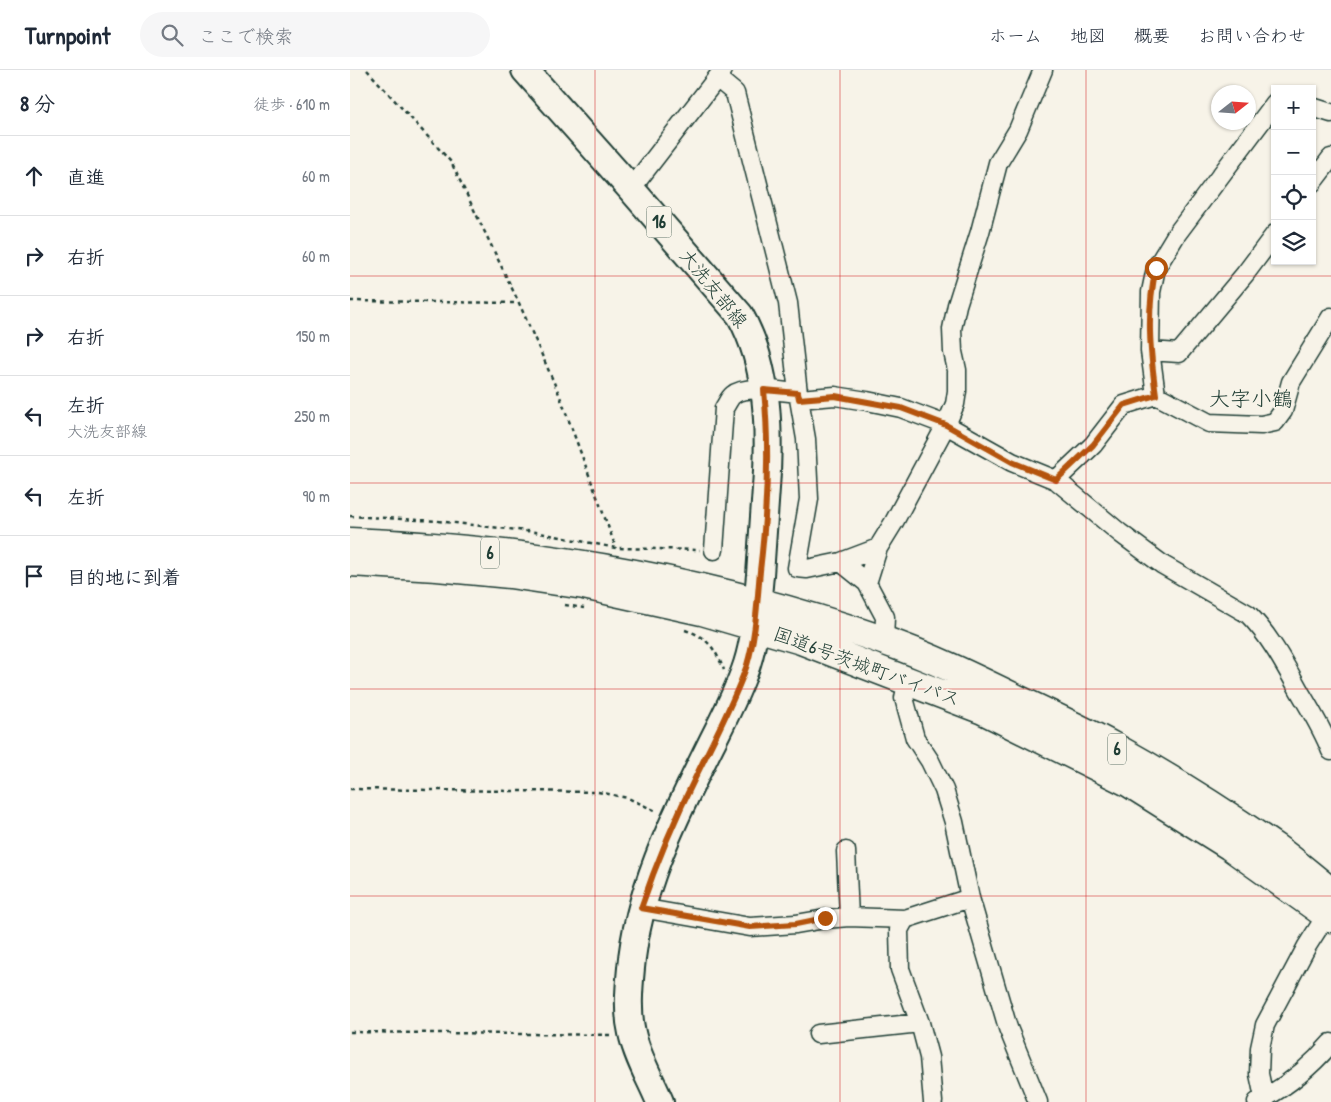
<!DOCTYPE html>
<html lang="ja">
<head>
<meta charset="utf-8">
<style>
	:root { --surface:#fff; --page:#f6f6f7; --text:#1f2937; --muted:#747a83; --line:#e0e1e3 }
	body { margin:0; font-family:"Patrick Hand","Klee One",sans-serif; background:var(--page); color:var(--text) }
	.controls { position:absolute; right:15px; top:15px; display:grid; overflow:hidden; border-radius:0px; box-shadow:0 1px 4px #0004 }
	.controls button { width:45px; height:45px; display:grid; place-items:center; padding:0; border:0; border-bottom:1px solid var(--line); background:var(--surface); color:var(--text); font:25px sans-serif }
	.compass { position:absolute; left:861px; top:15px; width:45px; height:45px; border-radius:50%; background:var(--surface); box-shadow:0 1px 4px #0004; rotate:73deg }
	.stop { position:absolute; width:15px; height:15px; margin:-11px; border:4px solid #b45309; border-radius:50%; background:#fff }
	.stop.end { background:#b45309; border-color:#fff; box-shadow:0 1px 5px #0008 }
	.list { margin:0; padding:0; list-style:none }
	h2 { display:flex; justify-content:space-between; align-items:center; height:65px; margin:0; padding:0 20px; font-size:21px }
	h2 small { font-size:16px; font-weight:400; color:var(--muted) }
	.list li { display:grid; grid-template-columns:32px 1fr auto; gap:15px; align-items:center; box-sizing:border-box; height:80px; padding:0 20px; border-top:1px solid var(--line) }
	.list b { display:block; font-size:19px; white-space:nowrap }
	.list p { margin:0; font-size:16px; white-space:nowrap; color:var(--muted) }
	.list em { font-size:16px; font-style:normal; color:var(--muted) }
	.icon { flex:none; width:28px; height:28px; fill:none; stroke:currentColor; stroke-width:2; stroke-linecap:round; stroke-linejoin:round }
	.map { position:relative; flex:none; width:981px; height:1032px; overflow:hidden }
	header { display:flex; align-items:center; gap:30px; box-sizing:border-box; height:70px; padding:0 25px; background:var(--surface); border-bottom:1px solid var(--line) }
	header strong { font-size:24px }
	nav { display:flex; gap:28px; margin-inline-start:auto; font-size:18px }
	.search { width:350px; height:45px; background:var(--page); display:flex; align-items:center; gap:12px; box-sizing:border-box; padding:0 18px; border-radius:28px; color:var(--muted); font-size:19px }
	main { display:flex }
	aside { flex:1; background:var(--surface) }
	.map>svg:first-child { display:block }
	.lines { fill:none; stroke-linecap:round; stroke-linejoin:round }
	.minor-casing { stroke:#1f3d34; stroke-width:21 }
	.primary-casing { stroke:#1f3d34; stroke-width:30 }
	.trunk-casing { stroke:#1f3d34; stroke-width:31 }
	.path { stroke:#1f3d34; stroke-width:2.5; stroke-dasharray:4 4; stroke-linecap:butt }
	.minor { stroke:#f7f3e8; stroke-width:18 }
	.primary { stroke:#f7f3e8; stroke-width:26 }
	.trunk { stroke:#f7f3e8; stroke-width:28 }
	.route { stroke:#b45309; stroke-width:6 }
	.grid { fill:none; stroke:#d62828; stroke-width:1; stroke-opacity:0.55 }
	.labels { text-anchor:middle; stroke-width:4; stroke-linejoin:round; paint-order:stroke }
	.shield { fill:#f7f3e8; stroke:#60746a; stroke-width:1 }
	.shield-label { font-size:18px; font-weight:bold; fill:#1f3d34 }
	.street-label { font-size:19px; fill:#1f3d34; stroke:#f7f3e8 }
	.quarter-label { font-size:21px; fill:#1f3d34; stroke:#f7f3e8 }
</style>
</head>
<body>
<header>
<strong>Turnpoint</strong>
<div class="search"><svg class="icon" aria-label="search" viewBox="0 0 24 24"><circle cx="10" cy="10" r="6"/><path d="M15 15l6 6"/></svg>ここで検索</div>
<nav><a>ホーム</a><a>地図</a><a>概要</a><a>お問い合わせ</a></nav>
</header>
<main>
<aside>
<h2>8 分<small>徒歩 · 610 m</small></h2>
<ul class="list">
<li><svg class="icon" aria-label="ahead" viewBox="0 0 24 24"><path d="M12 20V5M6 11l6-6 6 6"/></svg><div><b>直進</b></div><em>60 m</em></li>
<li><svg class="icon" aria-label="right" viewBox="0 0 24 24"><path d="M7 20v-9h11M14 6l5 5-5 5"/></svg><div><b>右折</b></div><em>60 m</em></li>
<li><svg class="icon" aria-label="right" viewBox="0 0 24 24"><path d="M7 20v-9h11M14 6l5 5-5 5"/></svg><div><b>右折</b></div><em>150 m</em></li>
<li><svg class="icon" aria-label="left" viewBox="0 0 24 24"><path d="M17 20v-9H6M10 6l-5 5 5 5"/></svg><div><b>左折</b><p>大洗友部線</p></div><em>250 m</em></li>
<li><svg class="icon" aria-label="left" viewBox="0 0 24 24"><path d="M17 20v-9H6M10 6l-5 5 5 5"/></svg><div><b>左折</b></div><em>90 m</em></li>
<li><svg class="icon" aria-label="arrive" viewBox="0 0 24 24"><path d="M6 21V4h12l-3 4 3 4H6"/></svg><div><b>目的地に到着</b></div></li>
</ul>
</aside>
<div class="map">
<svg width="981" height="1032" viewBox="0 0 981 1032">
	<rect width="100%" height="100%" fill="#f7f3e8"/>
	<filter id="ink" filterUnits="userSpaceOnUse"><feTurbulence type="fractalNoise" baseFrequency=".02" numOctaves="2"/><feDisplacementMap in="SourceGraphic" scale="10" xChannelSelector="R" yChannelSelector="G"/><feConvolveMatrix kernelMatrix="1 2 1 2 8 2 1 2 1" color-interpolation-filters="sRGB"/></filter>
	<g filter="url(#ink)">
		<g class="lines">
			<!-- minor casing -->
			<g class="minor-casing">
				<path id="minor" d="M 367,8 L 385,23 L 438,233 L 448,323 L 456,369 L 459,429 L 447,498 L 457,499 L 491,492 L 528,478 L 544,452 L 596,355 L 605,334 L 607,321 L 607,300 L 603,282 L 602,259 L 607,235 L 630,162 L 648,93 L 668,60 L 693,0
					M 962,37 L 981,43
					M 962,113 L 981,88
					M 281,119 L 373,0
					M 800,281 L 829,283 L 895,204 L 925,164
					M 806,325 L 800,281 L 801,222 L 806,198 L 826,165 L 925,33
					M 449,329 L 485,326 L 517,331 L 551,338 L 596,355 L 662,392 L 706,410 L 770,463 L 813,495 L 898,544 C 920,566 935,595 950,622 C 961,641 973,660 981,681
					M 706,410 L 743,375 L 774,335 L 806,325 L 859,353 L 911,355 L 925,352 L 933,341 L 941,312 L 981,247
					M 364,480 L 374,338 C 377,334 379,328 383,325 C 395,314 432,322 448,323
					M 491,492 L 517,513 L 535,547 L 534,570
					M 517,513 L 528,478
					M 558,610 L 554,628 L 565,668 L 580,691 L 594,720 L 604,752 L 620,828 L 658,958 L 688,1032
					M 496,781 L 499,847
					M 291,838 L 400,857 L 446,854 L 475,849 L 499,847 L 555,849 L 620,828
					M 555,849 L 549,860 L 550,899 L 570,953 L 579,987 L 583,1032
					M 468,964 L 570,953
					M 907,1032 C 936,1017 960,998 981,973
					M 915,1032 L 909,1004 L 910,978 L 915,955 L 957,876 L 981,838"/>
			</g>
			<!-- primary casing -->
			<g class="primary-casing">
				<path id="primary" d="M 175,0 L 281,119 L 390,245 C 419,297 420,361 416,418 C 414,447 412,476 410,505 C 407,535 406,566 397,594 C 388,622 374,648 361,674 C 326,745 288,817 281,898 C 279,919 277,942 282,963 C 287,987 301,1010 310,1032"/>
			</g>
			<!-- trunk casing -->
			<g class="trunk-casing">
				<path id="trunk" d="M 0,472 C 181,479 362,511 532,570 C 579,586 624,608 669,630 C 701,645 733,660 764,677 C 820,708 875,743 927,779 C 945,792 963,808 981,822
					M 0,492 L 87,497 L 160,504 L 234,515 L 352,541 L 451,570 L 633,640 L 778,712 L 880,776 L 981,848"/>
			</g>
			<!-- path -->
			<path class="path" d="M 17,0 L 101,92 L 169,233 L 209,324 L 266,478
				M 0,231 L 168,233
				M 0,446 L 87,451 L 185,462 L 266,478 L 350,480
				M 215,535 L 234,538
				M 335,560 C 358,567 365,579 374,600
				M 0,719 L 248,722 L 278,728 L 308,742
				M 0,962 L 263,965"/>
			<!-- minor -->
			<use href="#minor" class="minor"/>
			<!-- primary -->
			<use href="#primary" class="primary"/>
			<!-- trunk -->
			<use href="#trunk" class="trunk"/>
		</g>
	</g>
	<g class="lines" filter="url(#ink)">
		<!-- route -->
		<path class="route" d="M 475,848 L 446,854 L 400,857 L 291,838 C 307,791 326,746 348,702 C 365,667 384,632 397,595 C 406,565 407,533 410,501 C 417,441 420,381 414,320 L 448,323 L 449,329 L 485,326 L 551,338 L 596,355 L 662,392 L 706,410 L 743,375 L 774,335 L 806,325 C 800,281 796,242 806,198"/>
	</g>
	<!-- grid -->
	<path class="grid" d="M 245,0 L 245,1032M 490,0 L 490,1032M 736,0 L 736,1032M 0,206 L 981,206M 0,413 L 981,413M 0,619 L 981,619M 0,826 L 981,826"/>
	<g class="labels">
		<!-- shield labels -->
		<g class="shield">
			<rect x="296.5" y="136.5" width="25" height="31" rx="4"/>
			<rect x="131" y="467.5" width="18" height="31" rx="4"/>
			<rect x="758" y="663.5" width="18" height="31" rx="4"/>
		</g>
		<g class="shield-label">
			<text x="309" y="158">16</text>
			<text x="140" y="489">6</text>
			<text x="767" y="685">6</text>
		</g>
		<!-- street labels -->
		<g class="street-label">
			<text transform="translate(364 218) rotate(51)" y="7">大洗友部線</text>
			<text transform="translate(517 596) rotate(20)" y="7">国道6号茨城町バイパス</text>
		</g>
		<!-- quarter labels -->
		<g class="quarter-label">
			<text x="901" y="336">大字小鶴</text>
		</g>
	</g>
</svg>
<div class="controls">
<button>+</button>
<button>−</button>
<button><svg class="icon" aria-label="locate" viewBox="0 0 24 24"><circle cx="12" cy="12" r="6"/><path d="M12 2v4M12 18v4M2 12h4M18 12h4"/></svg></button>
<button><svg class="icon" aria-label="layers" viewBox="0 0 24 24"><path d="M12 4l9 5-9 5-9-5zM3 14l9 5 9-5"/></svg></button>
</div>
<svg class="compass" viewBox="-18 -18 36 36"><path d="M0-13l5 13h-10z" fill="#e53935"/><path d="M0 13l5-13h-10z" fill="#747a83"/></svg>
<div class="stop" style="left:806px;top:198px"></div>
<div class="stop end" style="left:475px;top:848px"></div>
</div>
</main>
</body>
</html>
